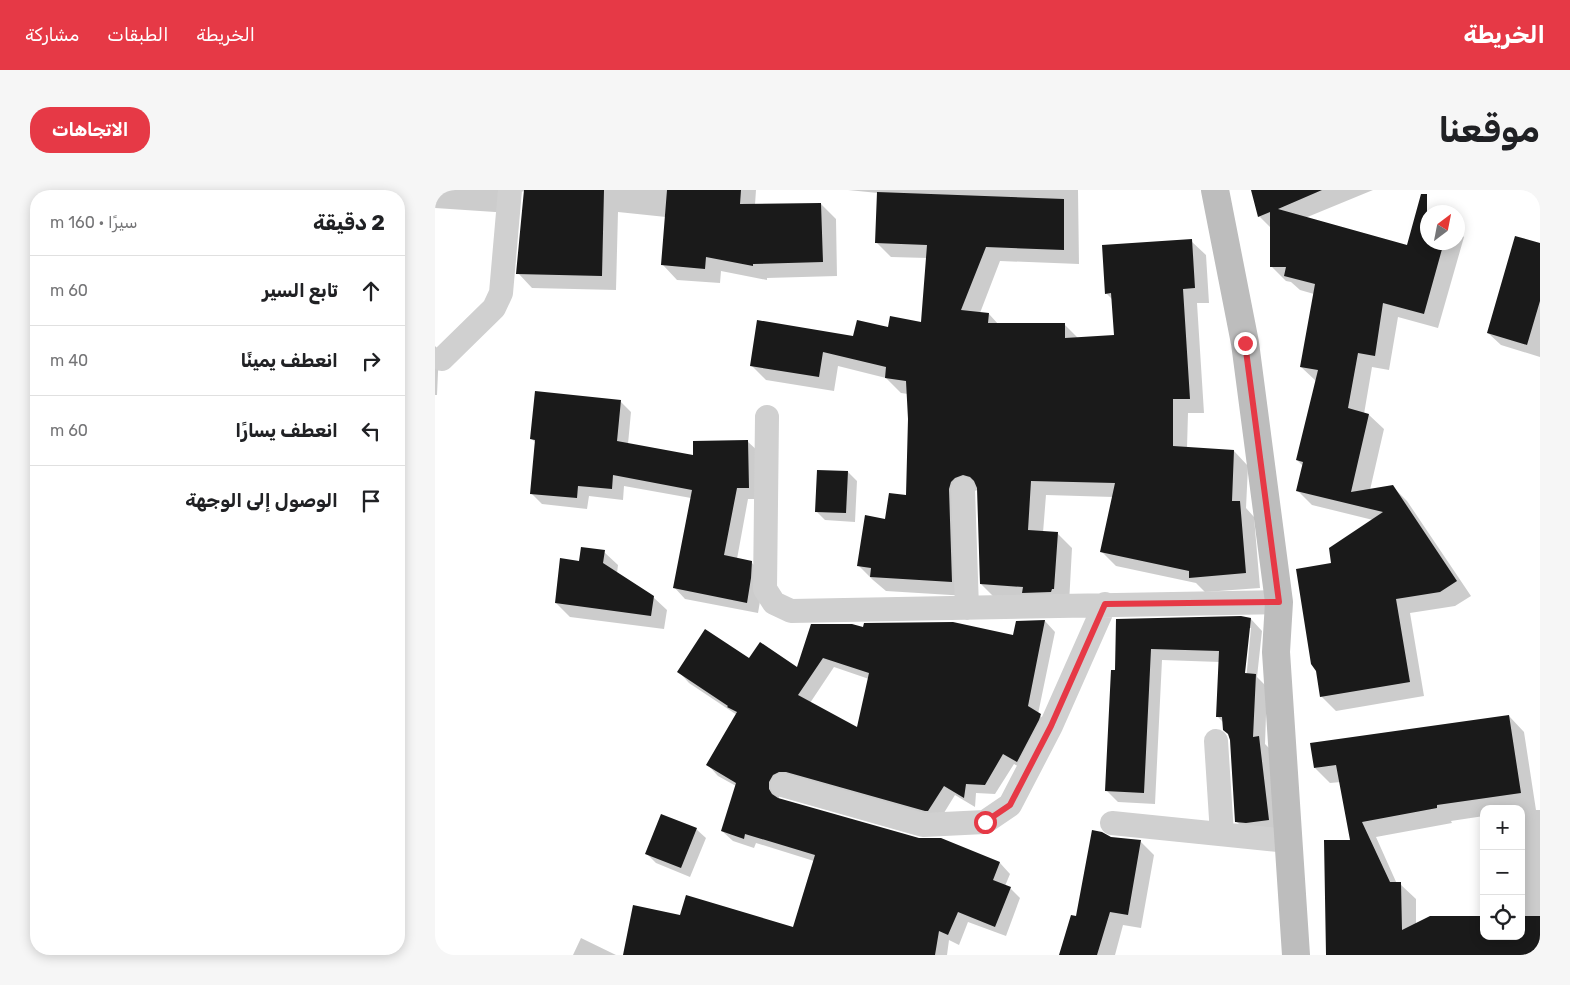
<!DOCTYPE html>
<html lang="ar">
<head>
<meta charset="utf-8">
<style>
	:root { --surface:#fff; --page:#f6f6f6; --text:#202124; --muted:#757577; --line:#e0e0e0; --accent:#e63946 }
	body { margin:0; font-family:Rubik,Cairo,sans-serif; background:var(--page); color:var(--text); direction:rtl }
	.controls { position:absolute; right:15px; bottom:15px; display:grid; overflow:hidden; border-radius:10px; box-shadow:0 2px 12px #0003 }
	.controls button { width:45px; height:45px; display:grid; place-items:center; padding:0; border:0; border-bottom:1px solid var(--line); background:var(--surface); color:var(--text); font:25px sans-serif }
	.compass { position:absolute; left:985px; top:15px; width:45px; height:45px; border-radius:50%; background:var(--surface); box-shadow:0 2px 12px #0003; rotate:32deg }
	.stop { position:absolute; width:15px; height:15px; margin:-11px; border:4px solid #e63946; border-radius:50%; background:#fff }
	.stop.end { background:#e63946; border-color:#fff; box-shadow:0 1px 5px #0008 }
	.list { margin:0; padding:0; list-style:none }
	h2 { display:flex; justify-content:space-between; align-items:center; height:65px; margin:0; padding:0 20px; font-size:21px }
	h2 small { font-size:16px; font-weight:400; color:var(--muted) }
	.list li { display:grid; grid-template-columns:32px 1fr auto; gap:15px; align-items:center; box-sizing:border-box; height:70px; padding:0 20px; border-top:1px solid var(--line) }
	.list b { display:block; font-size:19px; white-space:nowrap }
	.list em { font-size:16px; font-style:normal; color:var(--muted) }
	.icon { flex:none; width:28px; height:28px; fill:none; stroke:currentColor; stroke-width:2; stroke-linecap:round; stroke-linejoin:round }
	.map { position:relative; flex:none; width:1105px; height:765px; overflow:hidden; direction:ltr; border-radius:20px }
	header { display:flex; align-items:center; gap:30px; box-sizing:border-box; height:70px; padding:0 25px; background:var(--accent); color:#fff }
	header strong { font-size:24px }
	nav { display:flex; gap:28px; margin-inline-start:auto; font-size:18px }
	.intro { display:flex; align-items:center; justify-content:space-between; box-sizing:border-box; height:120px; padding:0 30px }
	h1 { margin:0; font-size:35px }
	.button { padding:12px 22px; border-radius:20px; background:var(--accent); color:#fff; font-size:18px; font-weight:700 }
	main { display:flex; gap:30px; padding:0 30px }
	aside { flex:1; background:var(--surface); border-radius:20px; box-shadow:0 2px 12px #0003 }
	.map>svg:first-child { display:block }
	.shadow { fill:#0003; fill-rule:evenodd }
	.building { fill:#1a1a1a; fill-rule:evenodd }
	.lines { fill:none; stroke-linecap:round; stroke-linejoin:round }
	.street { stroke:#d0d0d0; stroke-width:24 }
	.secondary { stroke:#bdbdbd; stroke-width:28 }
	.route { stroke:#e63946; stroke-width:6 }
</style>
</head>
<body>
<header>
<strong>الخريطة</strong>
<nav><a>الخريطة</a><a>الطبقات</a><a>مشاركة</a></nav>
</header>
<div class="intro"><h1>موقعنا</h1><a class="button">الاتجاهات</a></div>
<main>
<div class="map">
<svg width="1105" height="765" viewBox="0 0 1105 765">
	<rect width="100%" height="100%" fill="#fff"/>
	<!-- shadow -->
	<path class="shadow" d="M 0,0 L 321,0 L 320,15 L 386,14 L 401,29 L 402,86 L 332,88 L 332,90 L 286,81 L 285,93 L 242,90 L 228,75 L 231,27 L 183,22 L 181,100 L 97,98 L 83,83 L 90,1 L 85,2 L 75,23 L 0,18 Z
		M 413,0 L 643,0 L 644,74 L 565,71 L 545,123 L 554,124 L 564,135 L 629,134 L 643,148 L 680,146 L 678,110 L 671,103 L 756,51 L 771,65 L 774,113 L 762,113 L 769,223 L 753,223 L 752,258 L 799,261 L 813,276 L 811,318 L 819,327 L 825,398 L 770,402 L 761,393 L 681,376 L 666,361 L 678,307 L 611,305 L 608,343 L 623,344 L 637,358 L 634,414 L 561,409 L 546,394 L 543,300 L 535,302 L 532,406 L 451,401 L 438,390 L 423,375 L 452,330 L 473,307 L 474,229 L 473,204 L 466,203 L 451,188 L 403,176 L 399,201 L 331,190 L 316,175 L 419,147 L 454,139 L 487,134 L 492,68 L 456,67 L 441,52 L 443,3 Z
		M 817,0 L 938,0 L 870,28 L 972,56 L 982,24 L 992,27 L 992,52 L 1022,52 L 1022,41 L 1029,47 L 1003,138 L 963,127 L 954,180 L 937,177 L 929,224 L 934,225 L 949,239 L 935,300 L 957,296 L 972,311 L 1036,406 L 1020,416 L 975,423 L 989,506 L 901,521 L 886,506 L 898,374 L 938,330 L 877,315 L 862,300 L 868,276 L 862,270 L 881,191 L 866,177 L 879,104 L 865,100 L 856,92 L 851,91 L 837,77 L 836,38 L 824,26 Z
		M 1105,54 L 1105,167 L 1066,155 L 1053,143 Z
		M 0,156 L 4,160 L 2,205 L 0,205 Z
		M 185,211 L 196,222 L 193,254 L 259,266 L 312,251 L 324,262 L 325,309 L 313,309 L 302,369 L 316,372 L 327,383 L 327,400 L 323,423 L 250,409 L 239,397 L 256,308 L 189,296 L 188,310 L 154,306 L 152,319 L 107,314 L 96,303 L 101,253 L 97,249 Z
		M 413,282 L 422,291 L 420,332 L 390,330 L 381,321 Z
		M 169,362 L 183,375 L 182,383 L 218,407 L 232,420 L 229,439 L 135,427 L 121,413 L 145,372 Z
		M 816,429 L 827,441 L 822,487 L 832,497 L 830,554 L 835,559 L 845,642 L 813,643 L 801,631 L 796,550 L 789,533 L 782,526 L 785,472 L 727,470 L 720,614 L 683,612 L 671,600 L 681,481 L 682,430 ZM 814,438 L 816,438 L 811,490 L 808,489 Z
		M 610,431 L 620,442 L 603,524 L 616,535 L 593,582 L 579,574 L 560,604 L 541,603 L 540,617 L 520,605 L 504,631 L 344,603 L 344,610 L 484,649 L 506,649 L 565,673 L 575,684 L 570,696 L 575,698 L 585,708 L 571,746 L 533,732 L 524,755 L 514,750 L 512,765 L 190,765 L 246,726 L 358,739 L 379,671 L 321,653 L 319,658 L 298,651 L 287,641 L 301,596 L 283,586 L 273,575 L 302,525 L 254,493 L 244,482 L 315,470 L 362,479 L 429,439 L 579,446 L 582,432 ZM 399,477 L 434,489 L 422,539 L 375,513 Z
		M 1074,526 L 1089,542 L 1101,620 L 1105,620 L 1105,765 L 900,765 L 917,651 L 906,592 L 895,593 L 880,578 ZM 1049,619 L 1086,619 L 1086,746 L 1049,746 L 981,734 L 981,709 L 965,694 L 962,694 L 941,647 L 1017,633 L 1016,631 L 1049,626 Z
		M 261,639 L 271,648 L 255,687 L 221,673 L 212,664 Z
		M 675,648 L 705,651 L 719,665 L 706,738 L 688,735 L 680,765 L 625,765 Z
		M 146,748 L 181,765 L 138,765 Z"/>
	<!-- building -->
	<path class="building" d="M 89,0 L 169,0 L 167,86 L 81,84 Z
		M 232,0 L 306,0 L 305,14 L 386,13 L 388,72 L 318,74 L 318,76 L 271,67 L 270,79 L 226,75 Z
		M 816,0 L 887,0 L 843,19 L 972,55 L 986,4 L 992,4 L 992,52 L 1009,52 L 989,124 L 948,113 L 940,166 L 923,163 L 913,218 L 934,224 L 916,302 L 958,295 L 1022,391 L 1005,402 L 961,409 L 975,492 L 885,507 L 881,481 L 876,474 L 861,379 L 896,373 L 894,358 L 948,322 L 861,301 L 868,272 L 861,270 L 883,180 L 865,177 L 880,94 L 849,86 L 851,77 L 835,77 L 835,22 L 823,27 Z
		M 442,2 L 629,9 L 629,60 L 551,57 L 526,120 L 554,123 L 553,133 L 630,133 L 630,148 L 679,145 L 676,103 L 670,104 L 667,55 L 757,49 L 760,98 L 748,99 L 755,209 L 738,209 L 738,256 L 799,260 L 797,311 L 805,311 L 811,383 L 754,388 L 754,381 L 665,362 L 680,293 L 596,291 L 593,340 L 623,342 L 619,399 L 617,399 L 616,402 L 587,403 L 588,397 L 545,394 L 542,298 L 539,291 L 535,287 L 528,285 L 520,288 L 516,292 L 514,299 L 517,392 L 435,387 L 436,378 L 422,376 L 430,325 L 450,329 L 454,303 L 471,305 L 473,229 L 471,191 L 450,188 L 451,177 L 388,162 L 384,187 L 315,176 L 322,130 L 418,146 L 422,130 L 453,137 L 455,126 L 486,132 L 492,55 L 440,53 Z
		M 1080,46 L 1105,53 L 1105,111 L 1092,155 L 1052,143 Z
		M 100,201 L 186,210 L 182,251 L 258,265 L 258,251 L 313,250 L 314,298 L 302,298 L 289,365 L 317,371 L 316,388 L 312,413 L 238,398 L 257,300 L 178,285 L 177,299 L 143,296 L 142,308 L 95,304 L 100,250 L 95,249 Z
		M 382,280 L 413,281 L 411,323 L 380,322 Z
		M 146,357 L 170,360 L 168,373 L 219,406 L 216,426 L 120,413 L 125,368 L 144,371 Z
		M 806,426 L 816,428 L 810,483 L 821,484 L 818,547 L 824,546 L 834,630 L 811,633 L 800,632 L 795,550 L 793,544 L 788,540 L 787,527 L 781,527 L 784,461 L 716,459 L 709,603 L 670,601 L 676,480 L 680,480 L 681,429 Z
		M 610,430 L 593,516 L 606,524 L 604,530 L 582,572 L 568,564 L 550,595 L 531,594 L 529,608 L 509,596 L 493,621 L 490,621 L 351,582 L 344,582 L 338,585 L 334,592 L 334,599 L 337,604 L 343,608 L 484,648 L 506,648 L 565,672 L 558,690 L 576,697 L 560,737 L 523,722 L 513,745 L 504,741 L 500,765 L 188,765 L 198,715 L 245,725 L 251,705 L 358,737 L 380,665 L 310,644 L 309,649 L 286,641 L 301,593 L 271,575 L 302,522 L 292,517 L 293,516 L 242,482 L 270,439 L 314,468 L 325,452 L 362,477 L 376,434 L 417,434 L 428,437 L 429,433 L 518,432 L 578,445 L 581,431 ZM 388,468 L 434,483 L 422,537 L 363,505 Z
		M 1074,525 L 1086,603 L 1002,615 L 1002,618 L 927,632 L 955,692 L 966,692 L 967,740 L 995,726 L 1049,726 L 1049,746 L 1086,746 L 1086,726 L 1105,726 L 1105,765 L 891,765 L 889,650 L 915,650 L 901,575 L 879,578 L 875,553 Z
		M 226,624 L 262,638 L 246,678 L 210,664 Z
		M 657,640 L 667,642 L 676,647 L 706,650 L 693,725 L 675,722 L 662,765 L 624,765 L 636,725 L 641,726 Z"/>
	<g class="lines">
		<!-- street -->
		<path class="street" d="M 7,169 L 59,118 L 66,103 L 75,0
			M 332,227 L 330,399 L 339,413 L 356,421 L 844,412
			M 528,299 L 532,418
			M 781,551 L 787,644
			M 347,595 L 488,635 L 550,632 L 575,615 L 616,536 L 670,414
			M 677,633 L 853,651"/>
		<!-- secondary -->
		<path class="secondary" d="M 780,0 L 810,153 L 844,412 L 841,462 L 861,765"/>
	</g>
	<g class="lines">
		<!-- route -->
		<path class="route" d="M 550,632 L 575,615 L 616,536 L 670,414 L 844,412 L 810,153"/>
	</g>
</svg>
<div class="controls">
<button>+</button>
<button>−</button>
<button><svg class="icon" aria-label="locate" viewBox="0 0 24 24"><circle cx="12" cy="12" r="6"/><path d="M12 2v4M12 18v4M2 12h4M18 12h4"/></svg></button>
</div>
<svg class="compass" viewBox="-18 -18 36 36"><path d="M0-13l5 13h-10z" fill="#e53935"/><path d="M0 13l5-13h-10z" fill="#757577"/></svg>
<div class="stop" style="left:550px;top:632px"></div>
<div class="stop end" style="left:810px;top:153px"></div>
</div>
<aside>
<h2>2 دقيقة<small>سيرًا · 160 m</small></h2>
<ul class="list">
<li><svg class="icon" aria-label="ahead" viewBox="0 0 24 24"><path d="M12 20V5M6 11l6-6 6 6"/></svg><div><b>تابع السير</b></div><em>60 m</em></li>
<li><svg class="icon" aria-label="right" viewBox="0 0 24 24"><path d="M7 20v-9h11M14 6l5 5-5 5"/></svg><div><b>انعطف يمينًا</b></div><em>40 m</em></li>
<li><svg class="icon" aria-label="left" viewBox="0 0 24 24"><path d="M17 20v-9H6M10 6l-5 5 5 5"/></svg><div><b>انعطف يسارًا</b></div><em>60 m</em></li>
<li><svg class="icon" aria-label="arrive" viewBox="0 0 24 24"><path d="M6 21V4h12l-3 4 3 4H6"/></svg><div><b>الوصول إلى الوجهة</b></div></li>
</ul>
</aside>
</main>
</body>
</html>
